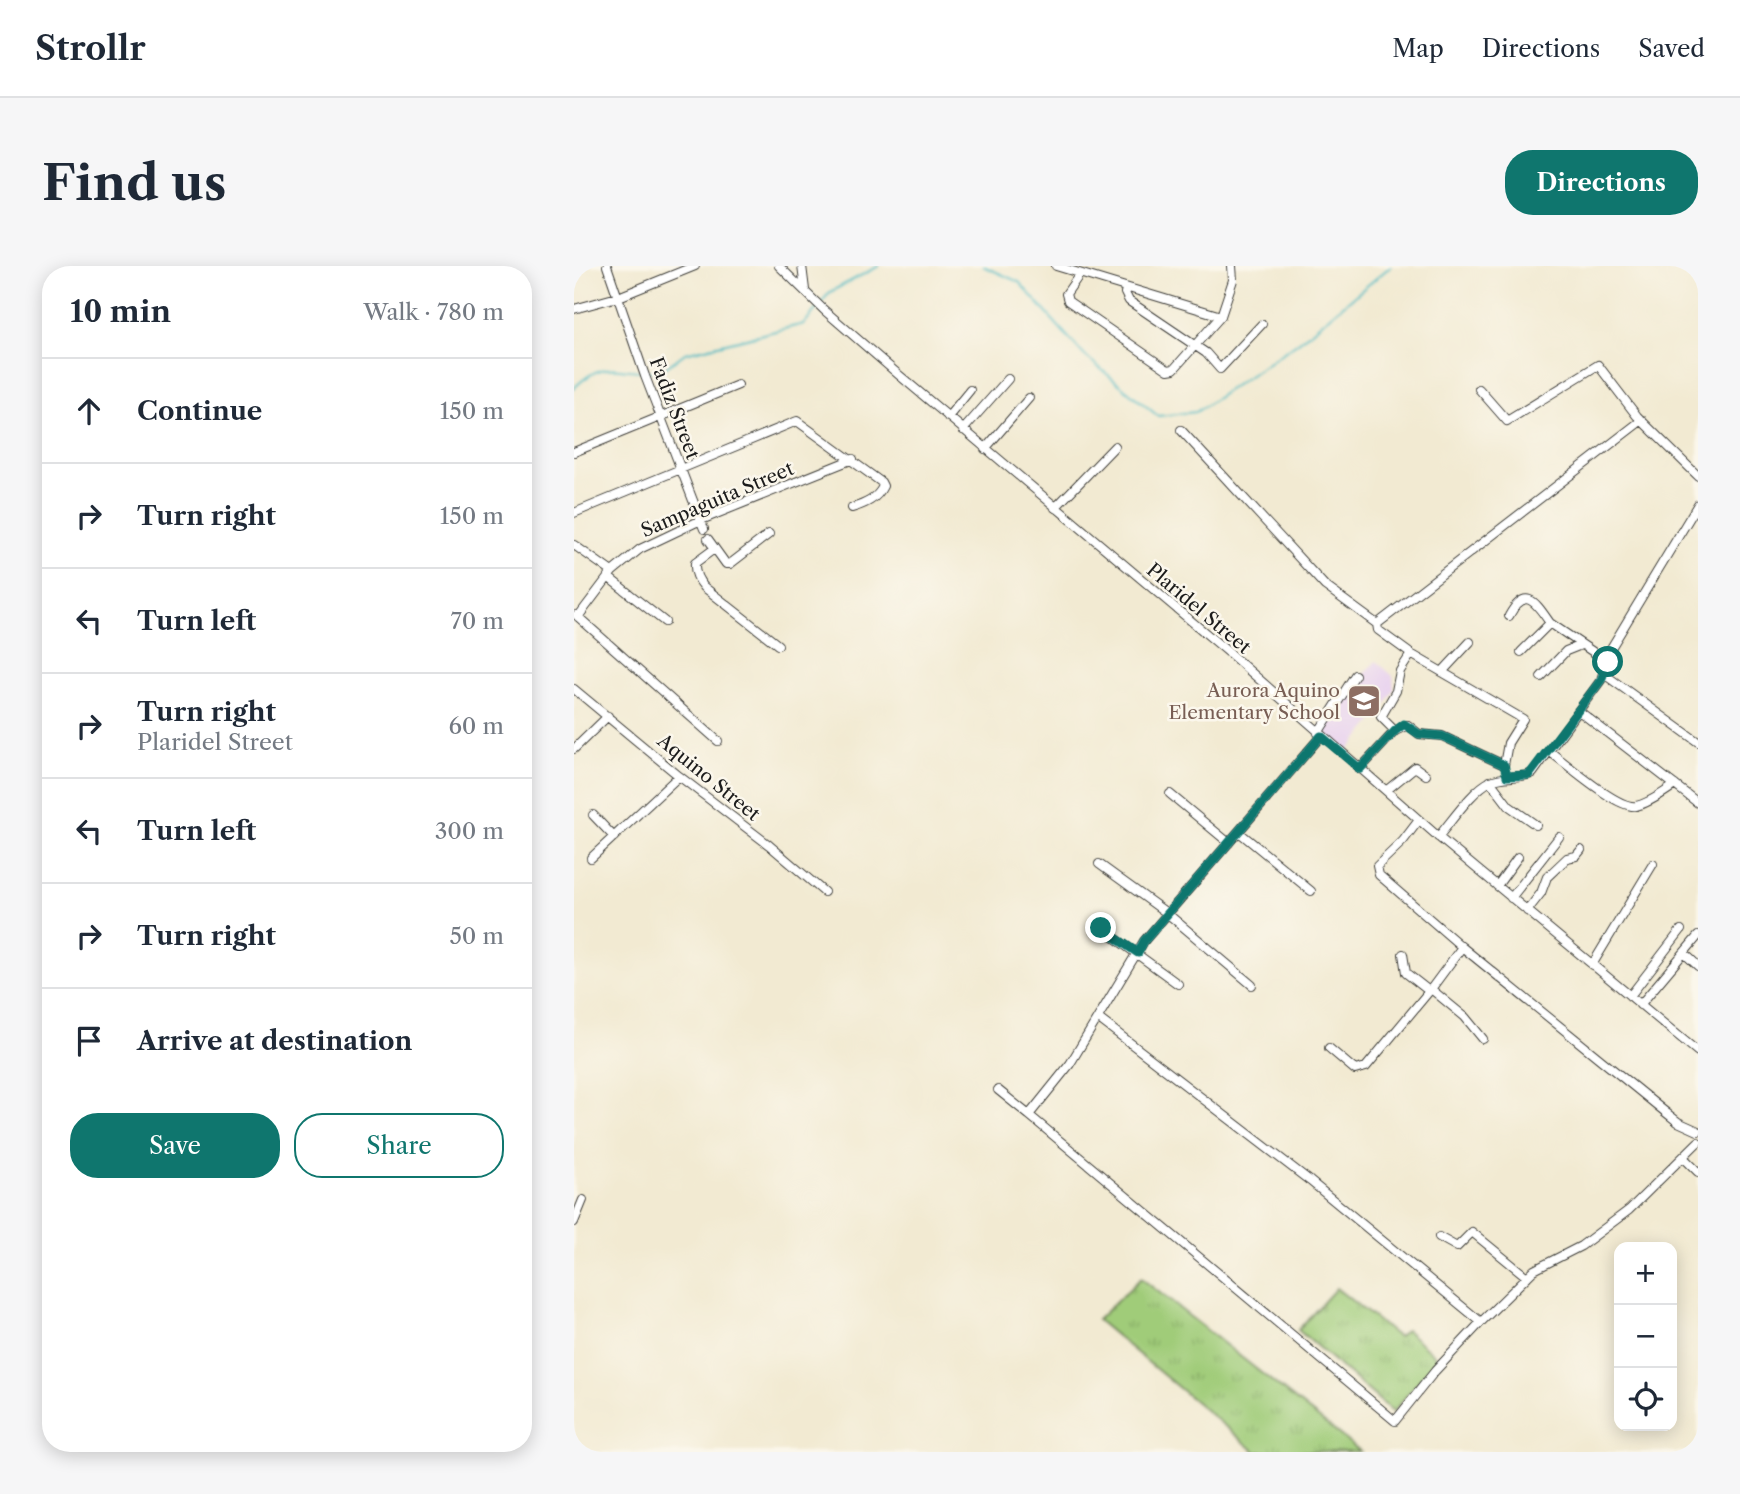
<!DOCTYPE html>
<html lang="en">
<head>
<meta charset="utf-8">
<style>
	:root { --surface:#fff; --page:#f6f6f7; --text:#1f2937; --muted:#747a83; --line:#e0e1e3; --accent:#0f766e }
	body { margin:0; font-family:"Libre Caslon Text",serif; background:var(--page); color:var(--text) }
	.controls { position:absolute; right:21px; bottom:21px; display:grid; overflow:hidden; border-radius:14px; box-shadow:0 4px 18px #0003 }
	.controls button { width:63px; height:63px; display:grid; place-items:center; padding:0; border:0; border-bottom:2px solid var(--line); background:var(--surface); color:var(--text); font:35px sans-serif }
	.stop { position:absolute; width:21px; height:21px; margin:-16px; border:5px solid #0f766e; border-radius:50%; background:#fff }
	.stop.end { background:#0f766e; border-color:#fff; box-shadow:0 2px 7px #0008 }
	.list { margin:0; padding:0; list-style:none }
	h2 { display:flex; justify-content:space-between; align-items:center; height:91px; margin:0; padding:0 28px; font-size:30px }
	h2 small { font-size:23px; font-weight:400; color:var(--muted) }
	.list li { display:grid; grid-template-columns:46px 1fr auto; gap:21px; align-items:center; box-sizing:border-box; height:105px; padding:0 28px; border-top:2px solid var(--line) }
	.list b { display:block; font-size:26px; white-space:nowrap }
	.list p { margin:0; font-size:23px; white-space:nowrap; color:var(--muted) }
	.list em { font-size:23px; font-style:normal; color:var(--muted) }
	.actions { display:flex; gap:14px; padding:21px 28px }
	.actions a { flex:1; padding:16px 0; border:2px solid var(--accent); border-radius:28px; text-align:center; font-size:24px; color:var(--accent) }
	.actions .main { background:var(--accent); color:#fff }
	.icon { flex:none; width:38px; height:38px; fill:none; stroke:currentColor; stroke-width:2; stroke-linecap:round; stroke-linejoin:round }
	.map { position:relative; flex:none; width:1124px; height:1186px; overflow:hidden; border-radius:28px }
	header { display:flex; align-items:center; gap:42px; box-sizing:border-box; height:98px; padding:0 35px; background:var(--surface); border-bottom:2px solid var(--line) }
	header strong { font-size:33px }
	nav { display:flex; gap:38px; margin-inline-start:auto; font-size:24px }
	.intro { display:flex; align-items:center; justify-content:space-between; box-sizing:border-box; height:168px; padding:0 42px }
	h1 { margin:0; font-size:49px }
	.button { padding:18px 32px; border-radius:28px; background:var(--accent); color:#fff; font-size:24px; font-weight:700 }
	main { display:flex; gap:42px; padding:0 42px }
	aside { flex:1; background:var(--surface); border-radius:28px; box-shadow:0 4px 18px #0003 }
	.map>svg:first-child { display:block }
	.built { fill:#e8d2ee }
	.grass { fill:url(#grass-tufts); stroke:#5e744a; stroke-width:2 }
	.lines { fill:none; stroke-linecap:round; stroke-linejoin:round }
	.stream { stroke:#4cbac3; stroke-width:2 }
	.minor-casing { stroke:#3c3b37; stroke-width:10 }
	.minor { stroke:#fff; stroke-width:8 }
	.route { stroke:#0f766e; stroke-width:9 }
	.labels { text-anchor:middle; stroke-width:5; stroke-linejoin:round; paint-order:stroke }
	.street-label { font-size:19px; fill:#1c1c1c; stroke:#fbf7ec }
	.education-label { font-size:19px; fill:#785e54; stroke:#fbf7ec; text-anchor:end }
</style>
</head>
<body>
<header>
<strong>Strollr</strong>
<nav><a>Map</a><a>Directions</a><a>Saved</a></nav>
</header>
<div class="intro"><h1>Find us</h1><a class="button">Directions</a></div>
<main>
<aside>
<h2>10 min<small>Walk · 780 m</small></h2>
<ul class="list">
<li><svg class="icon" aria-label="ahead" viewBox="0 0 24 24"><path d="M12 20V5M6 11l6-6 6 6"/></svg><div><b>Continue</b></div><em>150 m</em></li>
<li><svg class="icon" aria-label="right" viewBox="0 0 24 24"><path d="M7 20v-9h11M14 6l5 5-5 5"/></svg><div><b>Turn right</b></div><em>150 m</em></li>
<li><svg class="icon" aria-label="left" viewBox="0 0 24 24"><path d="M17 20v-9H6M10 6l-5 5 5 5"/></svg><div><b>Turn left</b></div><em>70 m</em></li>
<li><svg class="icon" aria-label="right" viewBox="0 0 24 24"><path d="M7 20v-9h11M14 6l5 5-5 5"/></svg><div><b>Turn right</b><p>Plaridel Street</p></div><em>60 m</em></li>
<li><svg class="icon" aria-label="left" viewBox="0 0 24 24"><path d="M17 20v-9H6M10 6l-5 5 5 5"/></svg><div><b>Turn left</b></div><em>300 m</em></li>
<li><svg class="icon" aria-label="right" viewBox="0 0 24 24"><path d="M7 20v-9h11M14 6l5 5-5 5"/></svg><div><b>Turn right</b></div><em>50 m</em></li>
<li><svg class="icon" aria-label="arrive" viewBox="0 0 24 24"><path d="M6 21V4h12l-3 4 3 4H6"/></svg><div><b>Arrive at destination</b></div></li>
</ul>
<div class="actions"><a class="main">Save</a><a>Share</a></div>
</aside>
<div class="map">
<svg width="1124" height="1186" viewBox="0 0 1124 1186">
	<defs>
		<pattern id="grass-tufts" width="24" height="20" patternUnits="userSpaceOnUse" patternTransform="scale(1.75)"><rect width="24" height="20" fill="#a0cc79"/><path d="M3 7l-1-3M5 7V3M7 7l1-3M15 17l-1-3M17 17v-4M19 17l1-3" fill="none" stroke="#89af68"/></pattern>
	</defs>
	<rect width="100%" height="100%" fill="#fbf7ec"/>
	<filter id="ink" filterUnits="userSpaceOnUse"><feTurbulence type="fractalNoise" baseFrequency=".0143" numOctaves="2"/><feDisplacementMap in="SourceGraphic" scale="14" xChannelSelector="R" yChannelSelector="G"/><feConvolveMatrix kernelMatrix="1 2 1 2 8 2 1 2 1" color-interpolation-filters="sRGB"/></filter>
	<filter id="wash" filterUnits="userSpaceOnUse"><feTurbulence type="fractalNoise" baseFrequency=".00686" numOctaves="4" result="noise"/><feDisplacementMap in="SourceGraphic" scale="28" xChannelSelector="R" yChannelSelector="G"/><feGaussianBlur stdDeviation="1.57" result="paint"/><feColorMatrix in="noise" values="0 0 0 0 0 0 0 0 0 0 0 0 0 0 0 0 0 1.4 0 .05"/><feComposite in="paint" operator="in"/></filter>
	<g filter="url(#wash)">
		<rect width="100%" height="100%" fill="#f2ead2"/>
		<!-- built -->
		<path class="built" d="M 802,395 L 819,410 L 820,424 L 807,446 L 773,486 L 745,462 Z"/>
		<!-- grass -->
		<path class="grass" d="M 567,1012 L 786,1185 L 682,1186 L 523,1054 Z
			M 762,1022 L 824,1071 L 832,1064 L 864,1092 L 819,1146 L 724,1064 Z"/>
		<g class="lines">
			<!-- stream -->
			<path class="stream" d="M 409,0 L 445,16 L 510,89 L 584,150 L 622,146 L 723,77 L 817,0
				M 247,37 L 256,26 L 305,0
				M 74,105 L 87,105 L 111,87 L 230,58 L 244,41
				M 0,122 C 24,99 33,101 65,105"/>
		</g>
	</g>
	<g filter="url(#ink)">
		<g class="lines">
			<!-- minor casing -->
			<g class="minor-casing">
				<path id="minor" d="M 33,0 L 71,110 L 130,263
					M 205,0 L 250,44 L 325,109 L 654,386 L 868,574 L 1124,786
					M 228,0 L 231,24
					M 482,0 L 647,50 L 659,14 L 658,0
					M 506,8 L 492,28 L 494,35 L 594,104 L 600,103 L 647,50
					M 552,23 L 551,27 L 555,35 L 632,87 L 646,103 L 688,58
					M 0,43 L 47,30 L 121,0
					M 905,123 L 933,155 L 1024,99 L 1063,150 L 1124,210
					M 374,151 L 396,124
					M 389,164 L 434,113
					M 607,164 L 751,320 L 803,358
					M 411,183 L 455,132
					M 0,186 L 164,119
					M 481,242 L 541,180
					M 0,247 L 223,155 L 307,216 L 309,220 C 303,233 291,238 278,242
					M 134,273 L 152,298 L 156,298 L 195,268
					M 0,279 L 38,306
					M 140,283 L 121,297 C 120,307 124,314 130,321 L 204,379
					M 34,311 L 91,356
					M 2,349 L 144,475
					M 935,350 C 952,319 962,337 976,357
					M 4,351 L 38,306 L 66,283 L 127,254 L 279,193
					M 947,386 L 976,357 L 1034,396
					M 868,406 L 896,376
					M 1030,408 L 1124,476
					M 967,411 L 992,385 L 1007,379
					M 0,423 L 105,510 L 195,579 L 250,626
					M 1005,445 L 1124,537
					M 821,465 L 834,459 L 845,468 L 868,470 L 930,499 L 934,477 L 949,453 L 837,388 L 804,364 L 803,358 L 1068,154
					M 744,467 L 781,409
					M 747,470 L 570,675 L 496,798 L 455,849 L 821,1155 L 861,1105 L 907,1056
					M 0,483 L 34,450
					M 975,485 C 992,497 1043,543 1062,540 C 1076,537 1090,526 1101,519
					M 786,503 L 821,465 L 807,451 L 822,425 L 826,405 L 837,388
					M 916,515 L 935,540 L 962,559
					M 813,524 L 841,501 L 852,509
					M 596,528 L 655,577
					M 19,549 L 40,571
					M 845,554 L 829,575 L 803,600 L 805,609 L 888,681 L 1090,845 L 1104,856 L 1124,865
					M 665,566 L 737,625
					M 864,571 C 877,556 899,523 917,515 C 930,509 947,513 959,507 L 1027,414 L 1037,382 L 1124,238
					M 17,592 L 105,510
					M 525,598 L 594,648 L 678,719
					M 923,620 L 944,591
					M 937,632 L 985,571
					M 953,645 L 967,627 L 973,611 L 993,592 L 1002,590 L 1007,584
					M 520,665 L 530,664 L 604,718
					M 888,681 L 857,723 L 891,751 L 909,773
					M 1110,687 L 1124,700
					M 829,688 L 832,707 L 855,725
					M 1018,699 L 1079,598
					M 1056,730 L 1107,664
					M 1066,739 L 1124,670
					M 525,753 L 736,915 L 907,1056 L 960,1004 L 1007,980 L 1055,944 L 1124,876
					M 755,782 L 781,804 L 792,801 L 857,723
					M 424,824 L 455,849
					M 1110,892 L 1124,906
					M 0,956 L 9,934
					M 865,971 L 883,981 L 898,966 L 953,1011"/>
			</g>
			<!-- minor -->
			<use href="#minor" class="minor"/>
		</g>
	</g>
	<g class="lines" filter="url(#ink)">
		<!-- route -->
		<path class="route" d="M 527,662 L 564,687 L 570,675 L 747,470 L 786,503 L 821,465 L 830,458 L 845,468 L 868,470 L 930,499 L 933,510 L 955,509 L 1027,414 L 1034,396"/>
	</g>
	<!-- icons -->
	<defs>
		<g id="school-square" transform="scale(1.75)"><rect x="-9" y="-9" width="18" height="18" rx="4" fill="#8d6e63" stroke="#fbf7ec"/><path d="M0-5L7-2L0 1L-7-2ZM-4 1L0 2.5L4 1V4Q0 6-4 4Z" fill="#fff"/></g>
	</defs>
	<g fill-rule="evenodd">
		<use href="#school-square" x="790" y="435"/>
	</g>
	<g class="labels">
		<!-- street labels -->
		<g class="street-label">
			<text transform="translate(101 142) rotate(69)" y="7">Fadiz Street</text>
			<text transform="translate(143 233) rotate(-23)" y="7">Sampaguita Street</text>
			<text transform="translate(625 342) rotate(40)" y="7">Plaridel Street</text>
			<text transform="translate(135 511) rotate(39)" y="7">Aquino Street</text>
		</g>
		<!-- education labels -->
		<g class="education-label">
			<text x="766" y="431">Aurora Aquino<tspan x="766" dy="22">Elementary School</tspan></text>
		</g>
	</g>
</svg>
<div class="controls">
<button>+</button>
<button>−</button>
<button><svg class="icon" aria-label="locate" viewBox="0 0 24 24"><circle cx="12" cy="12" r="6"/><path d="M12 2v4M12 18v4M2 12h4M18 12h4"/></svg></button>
</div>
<div class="stop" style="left:1034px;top:396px"></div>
<div class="stop end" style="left:527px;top:662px"></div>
</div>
</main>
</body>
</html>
